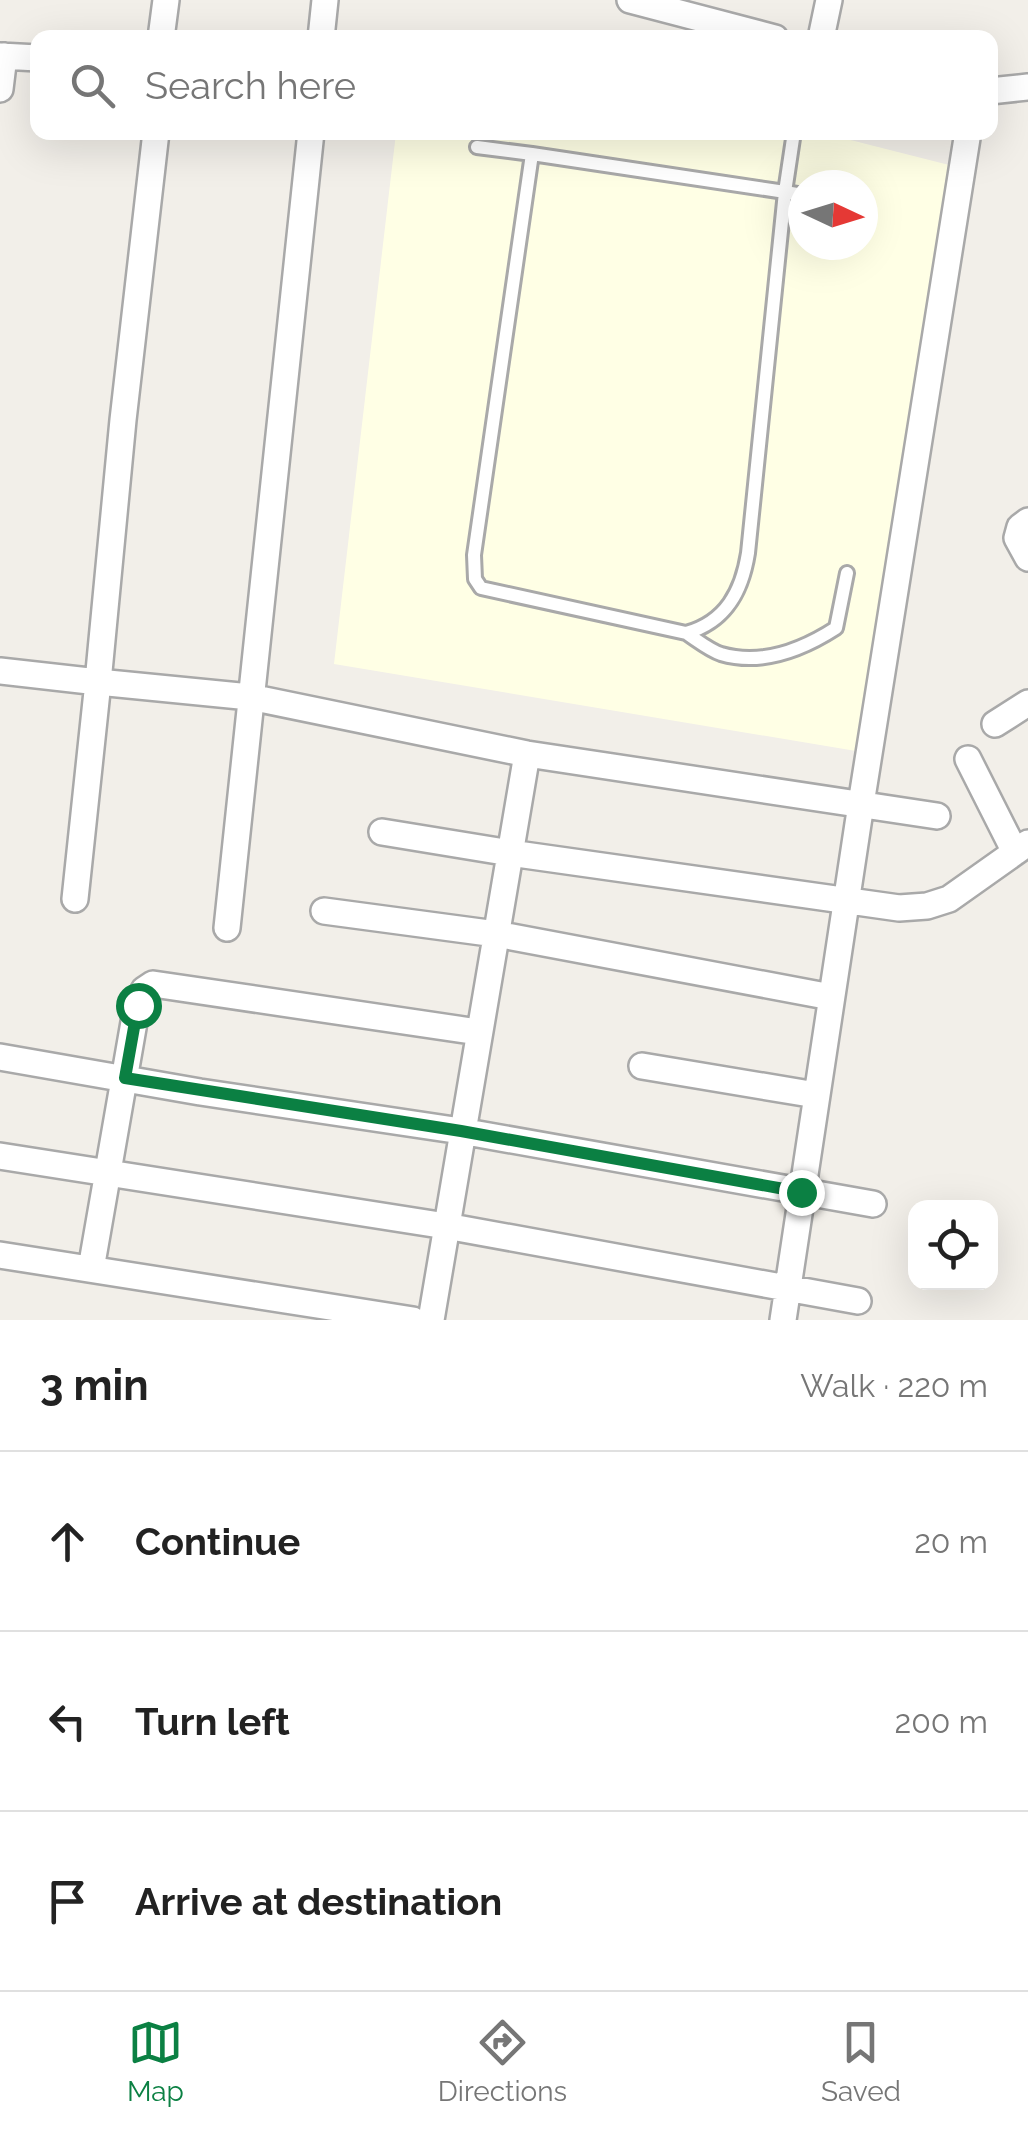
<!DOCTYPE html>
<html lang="en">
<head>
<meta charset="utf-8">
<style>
	:root { --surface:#fff; --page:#f6f6f6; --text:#222; --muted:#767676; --line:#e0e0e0; --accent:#0b8043 }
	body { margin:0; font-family:Raleway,sans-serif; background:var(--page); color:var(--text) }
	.controls { position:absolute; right:30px; bottom:30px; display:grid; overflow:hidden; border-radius:20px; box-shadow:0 10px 40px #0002 }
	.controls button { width:90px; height:90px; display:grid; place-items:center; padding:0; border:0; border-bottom:2px solid var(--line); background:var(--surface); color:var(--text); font:50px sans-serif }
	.compass { position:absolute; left:788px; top:170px; width:90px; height:90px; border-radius:50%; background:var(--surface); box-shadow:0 10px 40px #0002; rotate:94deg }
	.stop { position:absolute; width:30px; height:30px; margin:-22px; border:8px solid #0b8043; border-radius:50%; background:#fff }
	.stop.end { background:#0b8043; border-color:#fff; box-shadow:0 2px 10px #0008 }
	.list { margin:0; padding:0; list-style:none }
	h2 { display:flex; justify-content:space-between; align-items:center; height:130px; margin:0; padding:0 40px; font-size:42px }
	h2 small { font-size:32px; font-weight:400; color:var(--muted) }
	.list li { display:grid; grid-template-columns:65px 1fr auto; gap:30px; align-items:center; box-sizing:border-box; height:180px; padding:0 40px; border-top:2px solid var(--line) }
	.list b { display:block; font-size:38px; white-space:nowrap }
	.list em { font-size:32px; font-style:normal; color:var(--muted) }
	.icon { flex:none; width:55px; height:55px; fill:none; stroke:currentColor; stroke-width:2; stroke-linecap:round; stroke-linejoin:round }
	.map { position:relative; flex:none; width:1028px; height:1320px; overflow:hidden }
	.search { position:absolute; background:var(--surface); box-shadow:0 10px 40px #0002; left:30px; right:30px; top:30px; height:110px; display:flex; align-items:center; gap:25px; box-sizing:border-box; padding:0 35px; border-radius:20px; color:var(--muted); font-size:38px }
	.sheet { height:670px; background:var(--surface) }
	nav { display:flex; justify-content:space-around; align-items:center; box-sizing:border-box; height:140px; border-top:2px solid var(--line); background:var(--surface); font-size:28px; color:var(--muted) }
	nav a { display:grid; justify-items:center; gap:5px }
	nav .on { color:var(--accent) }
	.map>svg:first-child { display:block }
	.education { fill:#ffffe5; fill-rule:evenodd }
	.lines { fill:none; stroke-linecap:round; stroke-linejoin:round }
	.service-casing { stroke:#a9a9a9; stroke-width:18 }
	.minor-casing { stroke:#a9a9a9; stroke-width:30 }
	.service { stroke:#fff; stroke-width:12 }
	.minor { stroke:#fff; stroke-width:25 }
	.route { stroke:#0b8043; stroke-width:12 }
</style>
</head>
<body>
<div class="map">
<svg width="1028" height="1320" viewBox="0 0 1028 1320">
	<rect width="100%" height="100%" fill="#f2efe9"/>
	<!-- education -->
	<path class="education" d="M 819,132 L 953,166 L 856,751 L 334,664 L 396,133 ZM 803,185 L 863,185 L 863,245 L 803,245 Z"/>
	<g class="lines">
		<!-- service casing -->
		<g class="service-casing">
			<path id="service" d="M 794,132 L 785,192 L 748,553 C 742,591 726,622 686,633 L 481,588 L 475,579 L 474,555 L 532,154 L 785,192 L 803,195
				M 477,147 L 532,154
				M 686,633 C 697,640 709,650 721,654 C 762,666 802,650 836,628 L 847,573"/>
		</g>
		<!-- minor casing -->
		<g class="minor-casing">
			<path id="minor" d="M 630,0 L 775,38
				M 161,38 L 166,0
				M 321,38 L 325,0
				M 821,38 L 829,0
				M 0,56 L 38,58
				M 0,89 L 4,56
				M 990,91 L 1028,87
				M 156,132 L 123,420 L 98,682 L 250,697 L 527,754 L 937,816
				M 1028,521 L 1020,527 L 1017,538 L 1028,558
				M 0,671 L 98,682 L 75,899
				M 995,724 L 1028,703
				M 968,759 L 1015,852
				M 382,832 L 510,853 L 899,908 L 927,906 L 949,899 L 1028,843
				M 324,911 L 496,934 L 831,997
				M 227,928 L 311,132
				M 0,1057 L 200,1092 L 461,1131 L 873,1204
				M 642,1066 L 816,1095
				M 0,1156 L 446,1226 L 858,1301
				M 0,1255 L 413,1320
				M 91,1269 L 137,1005 L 144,990 L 153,984 L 478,1032
				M 431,1320 L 527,754
				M 783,1320 L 861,804 L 968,132"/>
		</g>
		<!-- service -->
		<use href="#service" class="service"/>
		<!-- minor -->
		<use href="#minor" class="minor"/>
	</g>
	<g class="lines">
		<!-- route -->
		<path class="route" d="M 138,1005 L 125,1078 L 461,1131 L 801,1192"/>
	</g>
</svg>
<div class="controls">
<button><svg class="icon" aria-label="locate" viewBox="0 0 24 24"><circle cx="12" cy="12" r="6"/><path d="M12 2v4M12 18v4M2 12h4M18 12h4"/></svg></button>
</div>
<svg class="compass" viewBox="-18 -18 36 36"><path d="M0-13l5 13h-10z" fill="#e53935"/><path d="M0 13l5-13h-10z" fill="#767676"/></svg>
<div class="stop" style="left:138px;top:1005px"></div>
<div class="stop end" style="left:801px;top:1192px"></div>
<div class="search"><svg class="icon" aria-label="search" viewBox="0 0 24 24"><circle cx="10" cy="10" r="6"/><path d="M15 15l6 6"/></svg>Search here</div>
</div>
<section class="sheet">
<h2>3 min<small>Walk · 220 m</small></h2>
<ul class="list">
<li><svg class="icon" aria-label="ahead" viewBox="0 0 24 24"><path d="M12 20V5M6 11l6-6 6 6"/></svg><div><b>Continue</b></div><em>20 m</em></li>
<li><svg class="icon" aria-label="left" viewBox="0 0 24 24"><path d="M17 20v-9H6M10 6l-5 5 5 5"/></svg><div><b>Turn left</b></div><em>200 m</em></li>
<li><svg class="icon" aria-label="arrive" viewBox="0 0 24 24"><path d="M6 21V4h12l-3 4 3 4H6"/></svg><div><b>Arrive at destination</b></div></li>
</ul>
</section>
<nav>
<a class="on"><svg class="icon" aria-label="map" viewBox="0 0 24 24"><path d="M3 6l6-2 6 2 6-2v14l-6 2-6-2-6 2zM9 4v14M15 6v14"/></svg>Map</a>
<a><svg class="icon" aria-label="directions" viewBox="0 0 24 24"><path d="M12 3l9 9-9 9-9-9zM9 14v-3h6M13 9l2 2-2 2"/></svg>Directions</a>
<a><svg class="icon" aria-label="saved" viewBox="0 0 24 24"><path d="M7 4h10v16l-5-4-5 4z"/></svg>Saved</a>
</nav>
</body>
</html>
